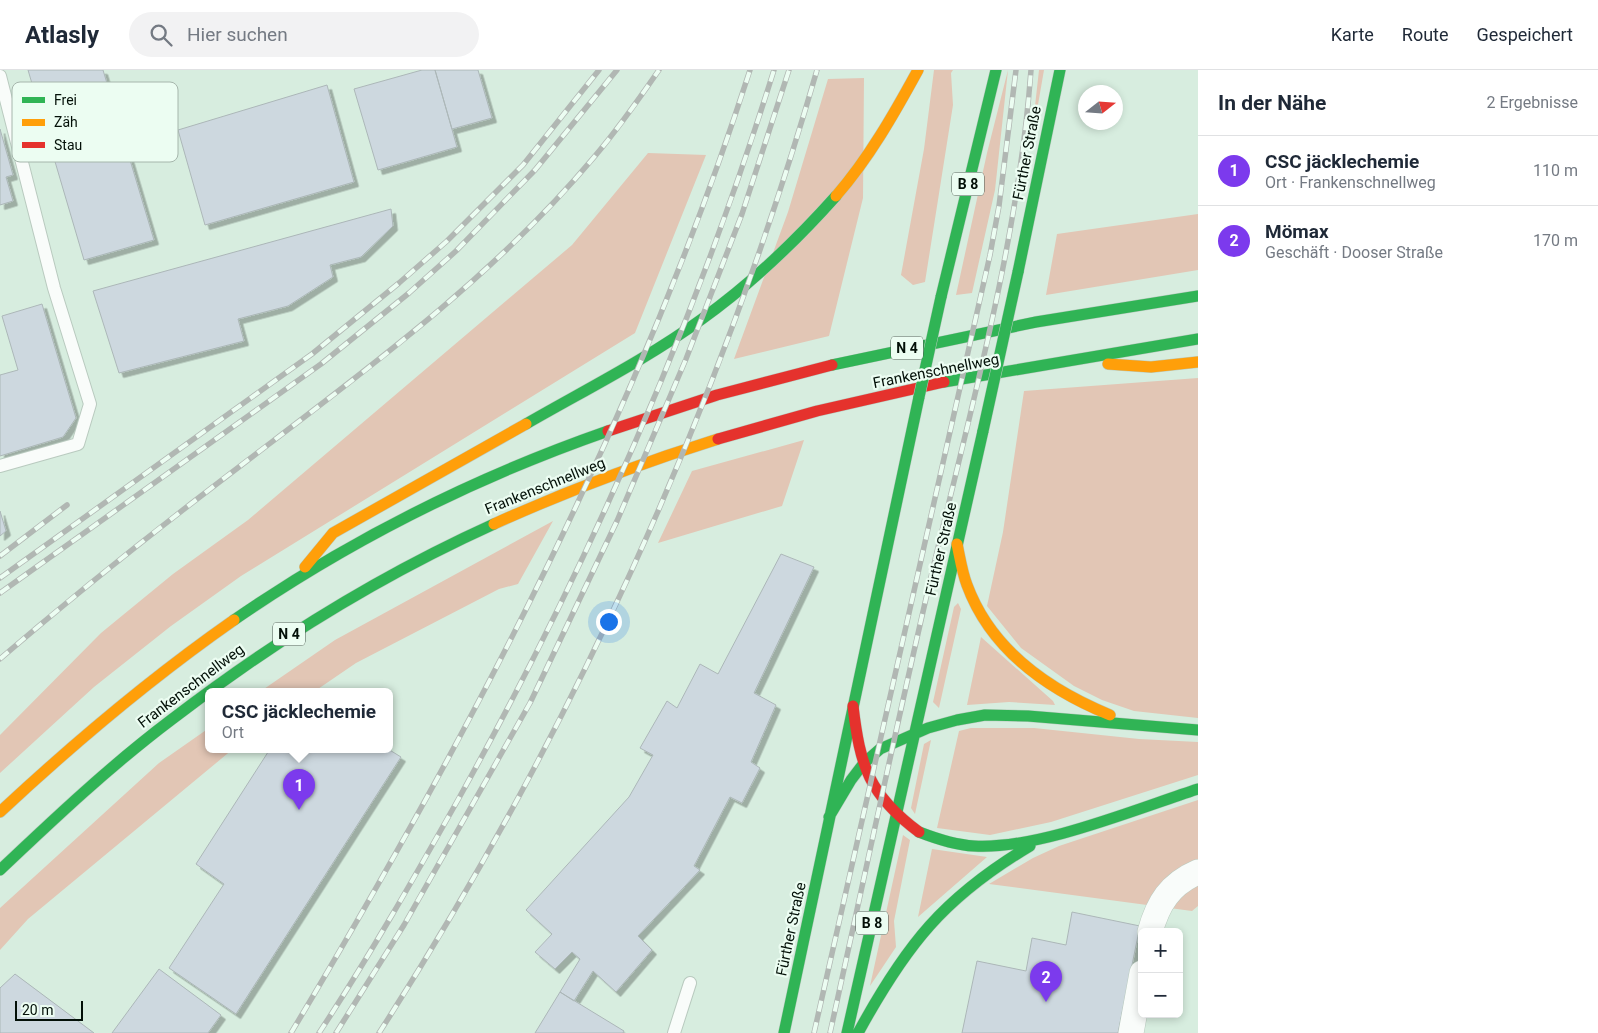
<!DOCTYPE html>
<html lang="de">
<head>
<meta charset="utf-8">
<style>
	:root { --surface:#fff; --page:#f2f2f3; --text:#1f2937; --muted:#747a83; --line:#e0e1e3; --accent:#7c3aed }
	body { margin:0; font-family:Roboto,sans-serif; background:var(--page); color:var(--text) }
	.controls { position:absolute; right:15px; bottom:15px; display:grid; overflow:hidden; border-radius:8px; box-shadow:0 2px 8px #0003 }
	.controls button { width:45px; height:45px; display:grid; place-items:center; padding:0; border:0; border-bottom:1px solid var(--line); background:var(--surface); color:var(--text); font:25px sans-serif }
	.compass { position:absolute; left:1078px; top:15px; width:45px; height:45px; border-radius:50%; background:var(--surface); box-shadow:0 2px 8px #0003; rotate:73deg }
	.scale { position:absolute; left:15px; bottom:12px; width:68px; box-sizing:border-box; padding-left:5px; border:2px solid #031008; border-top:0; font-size:14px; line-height:18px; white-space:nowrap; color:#031008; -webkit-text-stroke:4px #ecfdf2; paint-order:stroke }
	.you { position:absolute; left:608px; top:551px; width:18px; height:18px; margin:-12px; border:4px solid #fff; border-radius:50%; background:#1a73e8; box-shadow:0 0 0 8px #1a73e833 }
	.badge { display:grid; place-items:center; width:32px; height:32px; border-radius:50%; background:var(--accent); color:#fff; font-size:16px; font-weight:700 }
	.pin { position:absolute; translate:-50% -41px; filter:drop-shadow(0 1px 2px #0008) }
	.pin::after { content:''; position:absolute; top:26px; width:18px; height:15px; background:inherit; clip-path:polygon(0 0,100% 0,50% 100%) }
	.popup { position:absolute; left:205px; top:618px; width:188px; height:65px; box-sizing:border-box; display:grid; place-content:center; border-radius:8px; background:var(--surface); filter:drop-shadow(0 1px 4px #0005); font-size:16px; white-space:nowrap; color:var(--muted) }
	.popup b { font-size:19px; color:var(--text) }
	.popup::after { content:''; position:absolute; left:50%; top:100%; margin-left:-10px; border:10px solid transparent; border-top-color:var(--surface) }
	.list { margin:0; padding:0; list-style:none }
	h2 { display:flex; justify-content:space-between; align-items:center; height:65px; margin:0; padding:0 20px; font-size:21px }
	h2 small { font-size:16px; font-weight:400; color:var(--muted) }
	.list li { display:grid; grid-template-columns:32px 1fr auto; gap:15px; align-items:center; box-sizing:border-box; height:70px; padding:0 20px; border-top:1px solid var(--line) }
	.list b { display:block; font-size:19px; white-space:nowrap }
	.list p { margin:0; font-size:16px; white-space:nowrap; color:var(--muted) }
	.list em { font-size:16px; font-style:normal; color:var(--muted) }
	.icon { flex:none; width:28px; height:28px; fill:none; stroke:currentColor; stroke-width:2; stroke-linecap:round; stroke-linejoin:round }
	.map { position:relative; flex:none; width:1198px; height:963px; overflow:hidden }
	header { display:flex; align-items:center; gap:30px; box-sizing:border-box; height:70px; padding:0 25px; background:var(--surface); border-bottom:1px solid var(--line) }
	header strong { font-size:24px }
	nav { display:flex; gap:28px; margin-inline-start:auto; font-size:18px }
	.search { width:350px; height:45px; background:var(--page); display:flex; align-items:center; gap:12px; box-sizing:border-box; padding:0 18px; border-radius:28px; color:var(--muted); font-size:19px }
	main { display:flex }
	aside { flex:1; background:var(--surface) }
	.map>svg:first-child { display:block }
	.green { fill:#e2c6b5 }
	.building { fill:#cdd8df; stroke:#acb7b8; filter:url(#shadow) }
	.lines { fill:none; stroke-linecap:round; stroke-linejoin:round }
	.lane-casing { stroke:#b9cabf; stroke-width:14 }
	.street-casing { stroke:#b9cabf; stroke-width:26 }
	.fast-casing { stroke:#b9cabf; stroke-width:12 }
	.slow-casing { stroke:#b9cabf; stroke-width:12 }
	.jam-casing { stroke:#b9cabf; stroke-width:12 }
	.lane { stroke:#f9fcfa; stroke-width:12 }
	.street { stroke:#f9fcfa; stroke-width:25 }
	.fast { stroke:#30b455; stroke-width:11 }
	.slow { stroke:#ff9f0a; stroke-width:11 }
	.jam { stroke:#e5322d; stroke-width:11 }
	.rail-casing { stroke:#b1b7b3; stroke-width:5.5 }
	.rail { stroke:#ecfdf2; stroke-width:4; stroke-dasharray:11; stroke-linecap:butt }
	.fast-bridge-casing { stroke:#b9cabf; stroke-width:12; stroke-linecap:butt }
	.fast-bridge { stroke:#30b455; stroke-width:11 }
	.labels { text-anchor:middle; stroke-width:4.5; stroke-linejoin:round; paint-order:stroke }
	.shield { fill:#ecfdf2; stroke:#49574e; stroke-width:1 }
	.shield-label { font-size:14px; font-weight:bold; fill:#031008 }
	.street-label { font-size:15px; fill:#031008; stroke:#ecfdf2 }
	.key { fill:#ecfdf2; stroke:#a6b6ac; stroke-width:1 }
	.key-label { font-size:14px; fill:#031008 }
</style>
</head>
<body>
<header>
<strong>Atlasly</strong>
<div class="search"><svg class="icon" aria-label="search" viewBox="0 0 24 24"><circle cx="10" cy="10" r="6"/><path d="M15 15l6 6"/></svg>Hier suchen</div>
<nav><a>Karte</a><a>Route</a><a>Gespeichert</a></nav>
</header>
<main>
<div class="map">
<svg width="1198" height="963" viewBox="0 0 1198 963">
	<defs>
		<filter id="shadow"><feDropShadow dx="4.5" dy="4.5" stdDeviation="0" flood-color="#0004"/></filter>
	</defs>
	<rect width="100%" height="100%" fill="#d7eddf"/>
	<!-- green -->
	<path class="green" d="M 934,0 L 953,0 L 951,3 L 953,35 L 925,212 L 913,215 L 901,205 L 924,79 Z
		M 1008,0 L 995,120 L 972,223 L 956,225 L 987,83 Z
		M 1039,0 L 1044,0 L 1030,81 Z
		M 864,8 L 863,128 L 829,266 L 734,289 L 788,142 L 828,9 Z
		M 648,83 L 706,85 L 635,263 L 241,506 L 171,556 L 94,617 L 0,703 L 0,665 L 101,563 L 173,504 L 248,450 L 572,175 Z
		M 1198,144 L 1198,200 L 1046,225 L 1057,164 Z
		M 1198,308 L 1198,648 L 1134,641 L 1102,630 L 1074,616 L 1021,578 L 987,536 L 1003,462 L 1024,321 Z
		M 804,370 L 782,436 L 658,473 L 692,401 Z
		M 553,451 L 518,514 L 499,519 L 356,593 L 315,621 L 261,621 L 335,570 Z
		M 958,533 L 961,539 L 939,638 L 933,632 L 954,537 Z
		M 981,567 L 1053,631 L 1055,635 L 1009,632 L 967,635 Z
		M 209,658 L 209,679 L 233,679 L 28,849 L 0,880 L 0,838 L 159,693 Z
		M 971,658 L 1034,658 L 1139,669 L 1198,672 L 1198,705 L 1051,752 L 990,765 L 937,758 L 959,661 Z
		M 931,670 L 915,744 L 911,738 L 924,674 Z
		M 1198,730 L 1198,836 L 1192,841 L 989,814 L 1033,788 L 1059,776 Z
		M 903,765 L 910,770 L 894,851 L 896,877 L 870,916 Z
		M 932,779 L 987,787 L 918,847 Z"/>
	<!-- building -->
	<path class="building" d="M 28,0 L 103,0 L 154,170 L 84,190 Z
		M 422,0 L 435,0 L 457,77 L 378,100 L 354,19 Z
		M 435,0 L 478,0 L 492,48 L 452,59 Z
		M 327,15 L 354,112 L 205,155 L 178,60 Z
		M 0,59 L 13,105 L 6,107 L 13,131 L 0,135 Z
		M 391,139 L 393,156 L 361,187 L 330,195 L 333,207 L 288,236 L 238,249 L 244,271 L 119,303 L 93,221 Z
		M 42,234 L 76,348 L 63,367 L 0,386 L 0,305 L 18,300 L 2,246 Z
		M 0,441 L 6,461 L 0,466 Z
		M 781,484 L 814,497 L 754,623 L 776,635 L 751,692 L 760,698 L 742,733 L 730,727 L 694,796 L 700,800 L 638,866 L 652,880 L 616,922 L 593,901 L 574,931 L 560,922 L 580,889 L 572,882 L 555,899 L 535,882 L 552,864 L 526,840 L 629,727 L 653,685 L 640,678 L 667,631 L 677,638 L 700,594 L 718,604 Z
		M 270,679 L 388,679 L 401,687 L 236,944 L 169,898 L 224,814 L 196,794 Z
		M 1072,842 L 1140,856 L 1118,963 L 962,963 L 977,891 L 1026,901 L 1032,868 L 1066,875 Z
		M 159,899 L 221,945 L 208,963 L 112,963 Z
		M 15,904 L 94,963 L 0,963 L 0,918 Z
		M 560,922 L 624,961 L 623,963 L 535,963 Z"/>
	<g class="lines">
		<!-- lane casing -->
		<g class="lane-casing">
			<path id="lane" d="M 0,6 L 54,218 L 90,334 L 78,374 L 0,396
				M 674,963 L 690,913"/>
		</g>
		<!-- street casing -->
		<g class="street-casing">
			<path id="street" d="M 1150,862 C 1158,833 1170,814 1198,802
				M 1131,963 L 1142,903"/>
		</g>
		<!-- fast casing -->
		<g class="fast-casing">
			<path id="fast" d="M 1018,202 L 1060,0
				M 941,227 L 996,0
				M 832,295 L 1036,252 L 1198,226
				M 944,312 L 1198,269
				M 526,354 C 585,320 647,289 702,249 C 752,213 795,172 836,126
				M 234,550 C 350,470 476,407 608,361
				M 829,747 L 851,710 L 864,693 L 880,679 L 928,658 L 957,650 L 985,645 L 1028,646 L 1198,660
				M 919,762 C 937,769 955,775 974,776 C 1038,780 1136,739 1198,719
				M 0,800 C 55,748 110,696 171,650 C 271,573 379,506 494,454
				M 784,963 L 919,327
				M 847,963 L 983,361
				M 858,963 C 906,875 943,828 1030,776"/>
		</g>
		<!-- slow casing -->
		<g class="slow-casing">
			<path id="slow" d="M 836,126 C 869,88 894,44 918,0
				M 1108,294 L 1151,297 L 1198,292
				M 494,454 C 567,421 641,393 718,369
				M 957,474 C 960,488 962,502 967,515 C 991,580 1049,620 1110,645
				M 305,497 L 333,463 L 526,354
				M 0,742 C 74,673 151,608 234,550"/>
		</g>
		<!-- jam casing -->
		<g class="jam-casing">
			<path id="jam" d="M 608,361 L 717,325 L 832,295
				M 718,369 L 817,341 L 944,312
				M 853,636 C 860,696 869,725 919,762"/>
		</g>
		<!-- lane -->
		<use href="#lane" class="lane"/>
		<!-- street -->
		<use href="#street" class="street"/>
		<!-- fast -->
		<use href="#fast" class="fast"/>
		<!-- slow -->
		<use href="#slow" class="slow"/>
		<!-- jam -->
		<use href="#jam" class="jam"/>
		<!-- rail casing -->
		<g class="rail-casing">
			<path id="rail" d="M 0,486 L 67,435
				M 0,508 L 312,284 L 399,213 L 447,171 L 523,95 L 599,0
				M 0,523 L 321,294 L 409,223 L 456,181 L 535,100 L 617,0
				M 0,589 C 65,533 132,479 201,426 C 338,320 483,220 595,86 C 618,59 639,29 659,0
				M 291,963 C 474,658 641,339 750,0
				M 319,963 C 369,887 414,808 459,728 C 588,496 695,253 774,0
				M 336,963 L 404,855 L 530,633 L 617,451 L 686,289 L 742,144 L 789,0
				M 379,963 C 570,666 719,340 817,0
				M 814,963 L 990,185 L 999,136 L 1016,0
				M 830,963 C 865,805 898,647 935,490 C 973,330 1019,165 1031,0"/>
		</g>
		<!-- rail -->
		<use href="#rail" class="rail"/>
		<!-- fast-bridge casing -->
		<g class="fast-bridge-casing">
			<path id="fast-bridge" d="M 919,327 L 941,227
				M 983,361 L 1018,202"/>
		</g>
		<!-- fast-bridge -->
		<use href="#fast-bridge" class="fast-bridge"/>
	</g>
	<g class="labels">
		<!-- shield labels -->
		<g class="shield">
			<rect x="952" y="102.5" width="32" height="23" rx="4"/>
			<rect x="891" y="266.5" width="32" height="23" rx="4"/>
			<rect x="273" y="552.5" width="32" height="23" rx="4"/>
			<rect x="856" y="841.5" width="32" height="23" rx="4"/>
		</g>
		<g class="shield-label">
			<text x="968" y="119">B 8</text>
			<text x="907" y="283">N 4</text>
			<text x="289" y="569">N 4</text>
			<text x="872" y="858">B 8</text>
		</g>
		<!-- street labels -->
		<g class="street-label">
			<text transform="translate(1027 83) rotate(-79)" y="5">Fürther Straße</text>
			<text transform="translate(936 301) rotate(-11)" y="5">Frankenschnellweg</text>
			<text transform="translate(545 416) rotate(-22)" y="5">Frankenschnellweg</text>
			<text transform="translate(941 479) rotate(-77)" y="5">Fürther Straße</text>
			<text transform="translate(191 616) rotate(-37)" y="5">Frankenschnellweg</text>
			<text transform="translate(791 859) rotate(-78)" y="5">Fürther Straße</text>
		</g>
	</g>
	<!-- legend -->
	<rect x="12" y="12" width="166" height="80" rx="8" class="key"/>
	<rect x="22" y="27" width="23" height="6" fill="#30b455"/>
	<rect x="22" y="49" width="23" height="7" fill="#ff9f0a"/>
	<rect x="22" y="72" width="23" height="6" fill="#e5322d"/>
	<g class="key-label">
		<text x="54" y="35">Frei</text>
		<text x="54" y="57">Zäh</text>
		<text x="54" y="80">Stau</text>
	</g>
</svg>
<div class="controls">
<button>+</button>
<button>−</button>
</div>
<svg class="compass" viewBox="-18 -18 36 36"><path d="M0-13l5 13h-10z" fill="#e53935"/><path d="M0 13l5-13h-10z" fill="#747a83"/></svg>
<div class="scale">20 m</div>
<div class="you"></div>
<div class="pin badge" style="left:299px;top:740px">1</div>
<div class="popup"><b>CSC jäcklechemie</b>Ort</div>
<div class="pin badge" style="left:1046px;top:932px">2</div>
</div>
<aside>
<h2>In der Nähe<small>2 Ergebnisse</small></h2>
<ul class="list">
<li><span class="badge">1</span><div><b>CSC jäcklechemie</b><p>Ort · Frankenschnellweg</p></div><em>110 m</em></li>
<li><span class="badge">2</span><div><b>Mömax</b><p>Geschäft · Dooser Straße</p></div><em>170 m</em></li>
</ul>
</aside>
</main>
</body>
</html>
